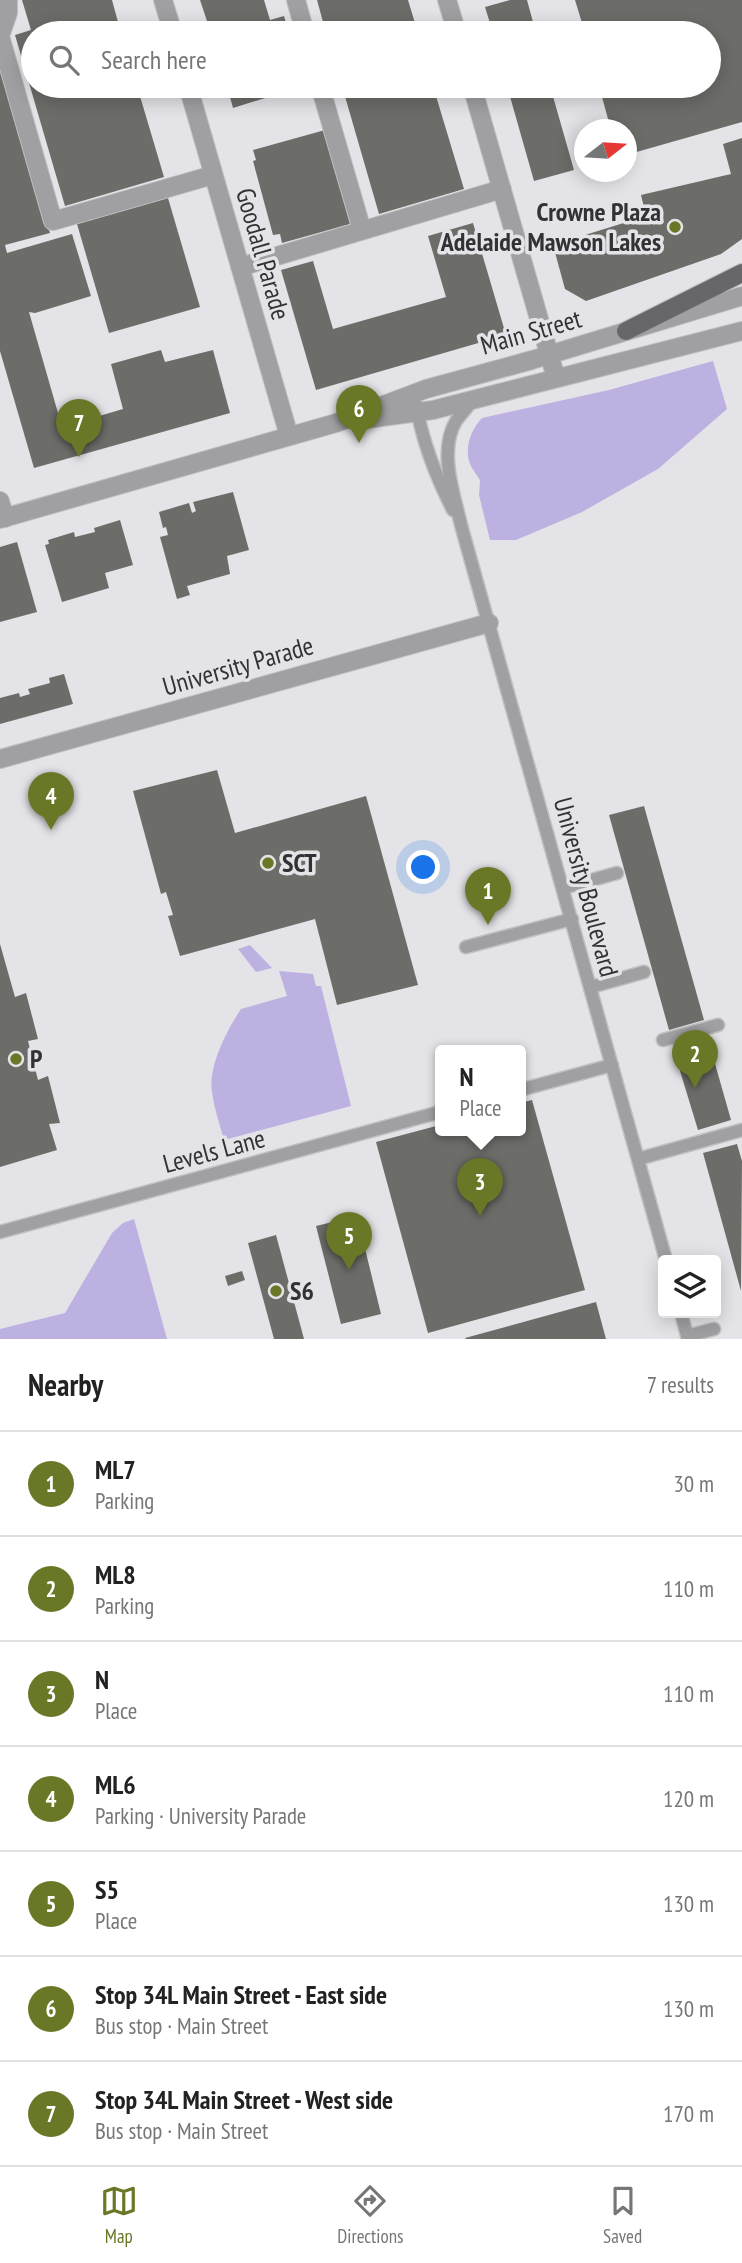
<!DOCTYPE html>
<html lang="en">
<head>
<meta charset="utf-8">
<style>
	:root { --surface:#fff; --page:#f2f2f2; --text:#222; --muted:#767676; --line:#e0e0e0; --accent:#697826 }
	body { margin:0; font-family:"PT Sans Narrow",sans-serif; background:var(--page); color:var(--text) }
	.controls { position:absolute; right:21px; bottom:21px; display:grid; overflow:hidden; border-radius:7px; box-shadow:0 4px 18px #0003 }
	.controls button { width:63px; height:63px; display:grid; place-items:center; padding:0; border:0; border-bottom:2px solid var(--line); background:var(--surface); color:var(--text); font:35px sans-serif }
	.compass { position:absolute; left:574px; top:119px; width:63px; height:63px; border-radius:50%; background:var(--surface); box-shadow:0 4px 18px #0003; rotate:73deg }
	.you { position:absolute; left:424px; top:868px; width:24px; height:24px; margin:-18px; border:5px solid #fff; border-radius:50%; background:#1a73e8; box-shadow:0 0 0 10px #1a73e833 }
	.badge { display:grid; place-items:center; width:46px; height:46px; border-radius:50%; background:var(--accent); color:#fff; font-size:23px; font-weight:700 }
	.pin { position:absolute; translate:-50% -58px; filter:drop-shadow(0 2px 4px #0008) }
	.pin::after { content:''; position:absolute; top:37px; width:24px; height:21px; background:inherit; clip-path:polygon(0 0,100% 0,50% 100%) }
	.popup { position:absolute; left:435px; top:1045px; width:91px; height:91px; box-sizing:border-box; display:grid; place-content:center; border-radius:7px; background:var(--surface); filter:drop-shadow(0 2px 5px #0005); font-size:23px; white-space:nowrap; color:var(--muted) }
	.popup b { font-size:26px; color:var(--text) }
	.popup::after { content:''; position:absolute; left:50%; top:100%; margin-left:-14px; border:14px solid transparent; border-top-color:var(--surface) }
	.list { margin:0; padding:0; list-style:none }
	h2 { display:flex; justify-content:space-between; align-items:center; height:91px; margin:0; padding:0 28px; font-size:30px }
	h2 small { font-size:23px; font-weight:400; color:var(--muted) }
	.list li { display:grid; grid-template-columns:46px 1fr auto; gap:21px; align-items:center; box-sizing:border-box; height:105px; padding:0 28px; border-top:2px solid var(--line) }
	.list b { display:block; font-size:26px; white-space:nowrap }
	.list p { margin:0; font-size:23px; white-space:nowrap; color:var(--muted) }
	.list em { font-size:23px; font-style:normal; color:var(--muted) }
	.icon { flex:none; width:38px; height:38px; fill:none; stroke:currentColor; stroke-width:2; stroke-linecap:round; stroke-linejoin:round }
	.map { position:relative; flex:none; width:742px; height:1339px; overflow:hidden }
	.search { position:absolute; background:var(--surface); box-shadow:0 4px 18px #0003; left:21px; right:21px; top:21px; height:77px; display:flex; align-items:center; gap:18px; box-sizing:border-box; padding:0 24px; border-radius:38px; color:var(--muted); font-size:26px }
	.sheet { height:826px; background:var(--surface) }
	nav { display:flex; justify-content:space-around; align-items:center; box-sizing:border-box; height:98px; border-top:2px solid var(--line); background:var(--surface); font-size:19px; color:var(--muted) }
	nav a { display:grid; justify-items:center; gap:4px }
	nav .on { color:var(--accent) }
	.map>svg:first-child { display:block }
	.green { fill:#bdb1e2 }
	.building { fill:#6c6d69 }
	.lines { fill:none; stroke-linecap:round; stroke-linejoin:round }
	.service-casing { stroke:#c0bfc3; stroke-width:15 }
	.minor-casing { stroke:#c0bfc3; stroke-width:20 }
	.tertiary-casing { stroke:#c0bfc3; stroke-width:20 }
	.primary-casing { stroke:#c0bfc3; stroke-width:20 }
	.service { stroke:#a09fa1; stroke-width:12 }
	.minor { stroke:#a09fa1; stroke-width:18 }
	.tertiary { stroke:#a09fa1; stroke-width:18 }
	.primary { stroke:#67676a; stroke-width:18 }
	.poi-dot { fill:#697826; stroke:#e4e3e7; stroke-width:2.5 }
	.labels { text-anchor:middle; stroke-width:7; stroke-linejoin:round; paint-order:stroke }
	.poi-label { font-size:26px; font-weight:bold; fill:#323133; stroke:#e4e3e7; text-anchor:start }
	.street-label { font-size:26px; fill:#323133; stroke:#e4e3e7 }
</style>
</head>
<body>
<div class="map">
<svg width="742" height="1339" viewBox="0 0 742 1339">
	<rect width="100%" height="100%" fill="#e4e3e7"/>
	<!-- green -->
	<path class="green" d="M 713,361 L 727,409 L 658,469 L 582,512 L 516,540 L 490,540 L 479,495 L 480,481 C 478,475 473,471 471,466 C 463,450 471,429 482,418 L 609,390 Z
		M 250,945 L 272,968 L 256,972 L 238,949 Z
		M 279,971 L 313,974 L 316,986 L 321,986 L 351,1106 L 224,1140 C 220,1125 214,1108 212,1092 C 208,1066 227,1030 241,1009 L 287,996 Z
		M 134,1219 L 167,1339 L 0,1339 L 0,1329 L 65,1313 L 112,1233 L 123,1223 Z"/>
	<!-- building -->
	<path class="building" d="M 22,0 L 112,0 L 121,33 L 33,33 L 33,86 L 137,86 L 164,177 L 65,206 L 15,35 L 31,30 Z
		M 200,0 L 264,0 L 270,20 L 284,16 L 289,33 L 211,33 Z
		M 317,0 L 408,0 L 418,33 L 326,33 Z
		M 510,0 L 527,0 L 536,33 L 493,33 L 485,7 Z
		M 575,0 L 742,0 L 742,122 L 626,155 L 626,130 L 611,130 L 599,86 L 709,86 L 709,33 L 585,33 Z
		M 0,57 L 50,233 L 5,245 L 7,253 L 72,234 L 91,296 L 35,313 L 29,312 L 62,427 L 123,409 L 111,364 L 161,350 L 165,362 L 213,350 L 230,413 L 34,468 L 0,351 Z
		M 227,86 L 304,86 L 233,108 Z
		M 342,86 L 433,86 L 464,189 L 379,214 Z
		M 507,86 L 550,86 L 574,170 L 534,181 Z
		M 325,130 L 350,224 L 282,243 L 280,234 L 273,235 L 253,161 L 256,160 L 253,150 Z
		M 742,138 L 742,239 L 721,254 L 586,301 L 565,289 L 553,245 L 646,216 L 641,195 L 731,174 L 723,144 Z
		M 168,198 L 200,307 L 109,333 L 77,224 Z
		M 473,223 L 506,335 L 316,390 L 281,270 L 313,261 L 333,329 L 446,297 L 428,236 Z
		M 233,492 L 249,550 L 227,556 L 230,574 L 187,586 L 190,595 L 177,599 L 160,537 L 168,535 L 166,527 L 163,528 L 159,512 L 189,503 L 192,513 L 196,511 L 193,502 Z
		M 120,520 L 133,565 L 105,573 L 109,588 L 62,602 L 45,545 L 49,544 L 48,540 L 74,532 L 75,537 L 95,532 L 94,528 Z
		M 17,542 L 37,612 L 0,622 L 0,547 Z
		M 64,674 L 73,704 L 0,724 L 0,698 L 19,693 L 20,697 L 30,694 L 28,689 L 50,683 L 49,678 Z
		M 217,770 L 235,833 L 366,796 L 418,985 L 337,1005 L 315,919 L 180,956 L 168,916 L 173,915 L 166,892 L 161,894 L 133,791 Z
		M 644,806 L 704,1020 L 669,1030 L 609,815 Z
		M 0,944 L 15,997 L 26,993 L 38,1039 L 28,1041 L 38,1080 L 48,1076 L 60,1123 L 49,1124 L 57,1150 L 0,1167 Z
		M 708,1039 L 731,1120 L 698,1130 L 673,1048 Z
		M 532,1100 L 585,1290 L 428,1333 L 376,1142 L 440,1125 L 440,1130 L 520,1130 L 520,1103 Z
		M 737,1144 L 742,1161 L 741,1291 L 703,1153 Z
		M 357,1216 L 381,1314 L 341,1324 L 316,1226 Z
		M 276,1235 L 304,1339 L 274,1339 L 248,1243 Z
		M 242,1271 L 245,1280 L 228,1286 L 225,1276 Z
		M 596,1302 L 606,1339 L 466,1339 L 465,1338 Z"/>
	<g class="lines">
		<!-- service casing -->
		<g class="service-casing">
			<path id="service" d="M 473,399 C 468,407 461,414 456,421 C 438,451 454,494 461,525 L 666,1260
				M 416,405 C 423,443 435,475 453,510
				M 563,888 L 617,873
				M 466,947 L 572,919
				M 591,987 L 644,972
				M 663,1040 L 718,1025
				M 520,1090 L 612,1065
				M 638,1159 L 742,1130
				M 0,1232 L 440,1112
				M 681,1313 L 688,1339
				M 687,1336 L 714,1329"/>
		</g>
		<!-- minor casing -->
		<g class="minor-casing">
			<path id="minor" d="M 8,0 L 8,13 L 0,36 L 53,221 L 213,175
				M 163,0 L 173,33
				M 296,0 L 305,33
				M 447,0 L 457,33
				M 188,86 L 289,436
				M 320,86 L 362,230
				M 472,86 L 556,378
				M 240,267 L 502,189
				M 0,501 L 5,518
				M 0,759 L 489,623"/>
		</g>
		<!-- tertiary casing -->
		<g class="tertiary-casing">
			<path id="tertiary" d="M 367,419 L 433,410 L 742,331
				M 0,519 L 336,423 L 426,389 L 532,360 L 742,296"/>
		</g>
		<!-- primary casing -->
		<g class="primary-casing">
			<path id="primary" d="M 626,331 L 742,273"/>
		</g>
		<!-- service -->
		<use href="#service" class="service"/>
		<!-- minor -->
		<use href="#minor" class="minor"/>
		<!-- tertiary -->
		<use href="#tertiary" class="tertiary"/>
		<!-- primary -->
		<use href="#primary" class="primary"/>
	</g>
	<!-- markers -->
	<g class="poi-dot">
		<circle cx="675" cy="227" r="7"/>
		<circle cx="268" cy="863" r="7"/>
		<circle cx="16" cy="1059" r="7"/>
		<circle cx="276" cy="1291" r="7"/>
	</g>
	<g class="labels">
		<!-- poi labels -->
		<g class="poi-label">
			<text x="661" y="221" text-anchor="end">Crowne Plaza<tspan x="661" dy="30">Adelaide Mawson Lakes</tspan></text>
			<text x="282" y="872">SCT</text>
			<text x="30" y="1068">P</text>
			<text x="290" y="1300">S6</text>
		</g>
		<!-- street labels -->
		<g class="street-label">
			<text transform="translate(263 254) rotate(74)" y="9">Goodall Parade</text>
			<text transform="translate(531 332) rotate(-16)" y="9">Main Street</text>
			<text transform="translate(238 666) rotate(-16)" y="9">University Parade</text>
			<text transform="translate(586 887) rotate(75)" y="9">University Boulevard</text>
			<text transform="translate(214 1151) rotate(-15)" y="9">Levels Lane</text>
		</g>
	</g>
</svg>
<div class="controls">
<button><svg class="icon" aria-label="layers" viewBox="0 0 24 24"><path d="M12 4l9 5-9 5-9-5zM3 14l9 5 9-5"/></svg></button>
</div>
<svg class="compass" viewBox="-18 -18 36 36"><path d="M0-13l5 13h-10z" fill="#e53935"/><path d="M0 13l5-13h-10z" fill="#767676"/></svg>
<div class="you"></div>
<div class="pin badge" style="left:488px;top:925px">1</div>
<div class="pin badge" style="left:695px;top:1088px">2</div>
<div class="pin badge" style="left:480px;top:1216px">3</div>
<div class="popup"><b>N</b>Place</div>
<div class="pin badge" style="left:51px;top:830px">4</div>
<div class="pin badge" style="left:349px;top:1270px">5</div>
<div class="pin badge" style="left:359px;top:443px">6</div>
<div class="pin badge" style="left:79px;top:457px">7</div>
<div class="search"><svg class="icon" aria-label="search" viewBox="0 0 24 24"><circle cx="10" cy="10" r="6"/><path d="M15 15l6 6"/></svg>Search here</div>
</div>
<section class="sheet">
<h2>Nearby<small>7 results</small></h2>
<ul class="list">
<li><span class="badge">1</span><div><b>ML7</b><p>Parking</p></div><em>30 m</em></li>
<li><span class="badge">2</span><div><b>ML8</b><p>Parking</p></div><em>110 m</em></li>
<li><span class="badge">3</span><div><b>N</b><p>Place</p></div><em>110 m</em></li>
<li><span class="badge">4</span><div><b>ML6</b><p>Parking · University Parade</p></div><em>120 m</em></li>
<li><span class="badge">5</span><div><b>S5</b><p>Place</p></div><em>130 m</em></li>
<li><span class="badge">6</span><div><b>Stop 34L Main Street - East side</b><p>Bus stop · Main Street</p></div><em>130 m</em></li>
<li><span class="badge">7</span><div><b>Stop 34L Main Street - West side</b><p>Bus stop · Main Street</p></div><em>170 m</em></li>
</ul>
</section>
<nav>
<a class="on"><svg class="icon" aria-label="map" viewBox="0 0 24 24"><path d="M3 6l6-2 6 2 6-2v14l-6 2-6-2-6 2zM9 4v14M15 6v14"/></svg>Map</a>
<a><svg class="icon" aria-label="directions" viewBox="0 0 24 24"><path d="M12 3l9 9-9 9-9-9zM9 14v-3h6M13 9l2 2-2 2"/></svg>Directions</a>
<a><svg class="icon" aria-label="saved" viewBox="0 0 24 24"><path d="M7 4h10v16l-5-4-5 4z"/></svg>Saved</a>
</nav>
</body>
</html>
